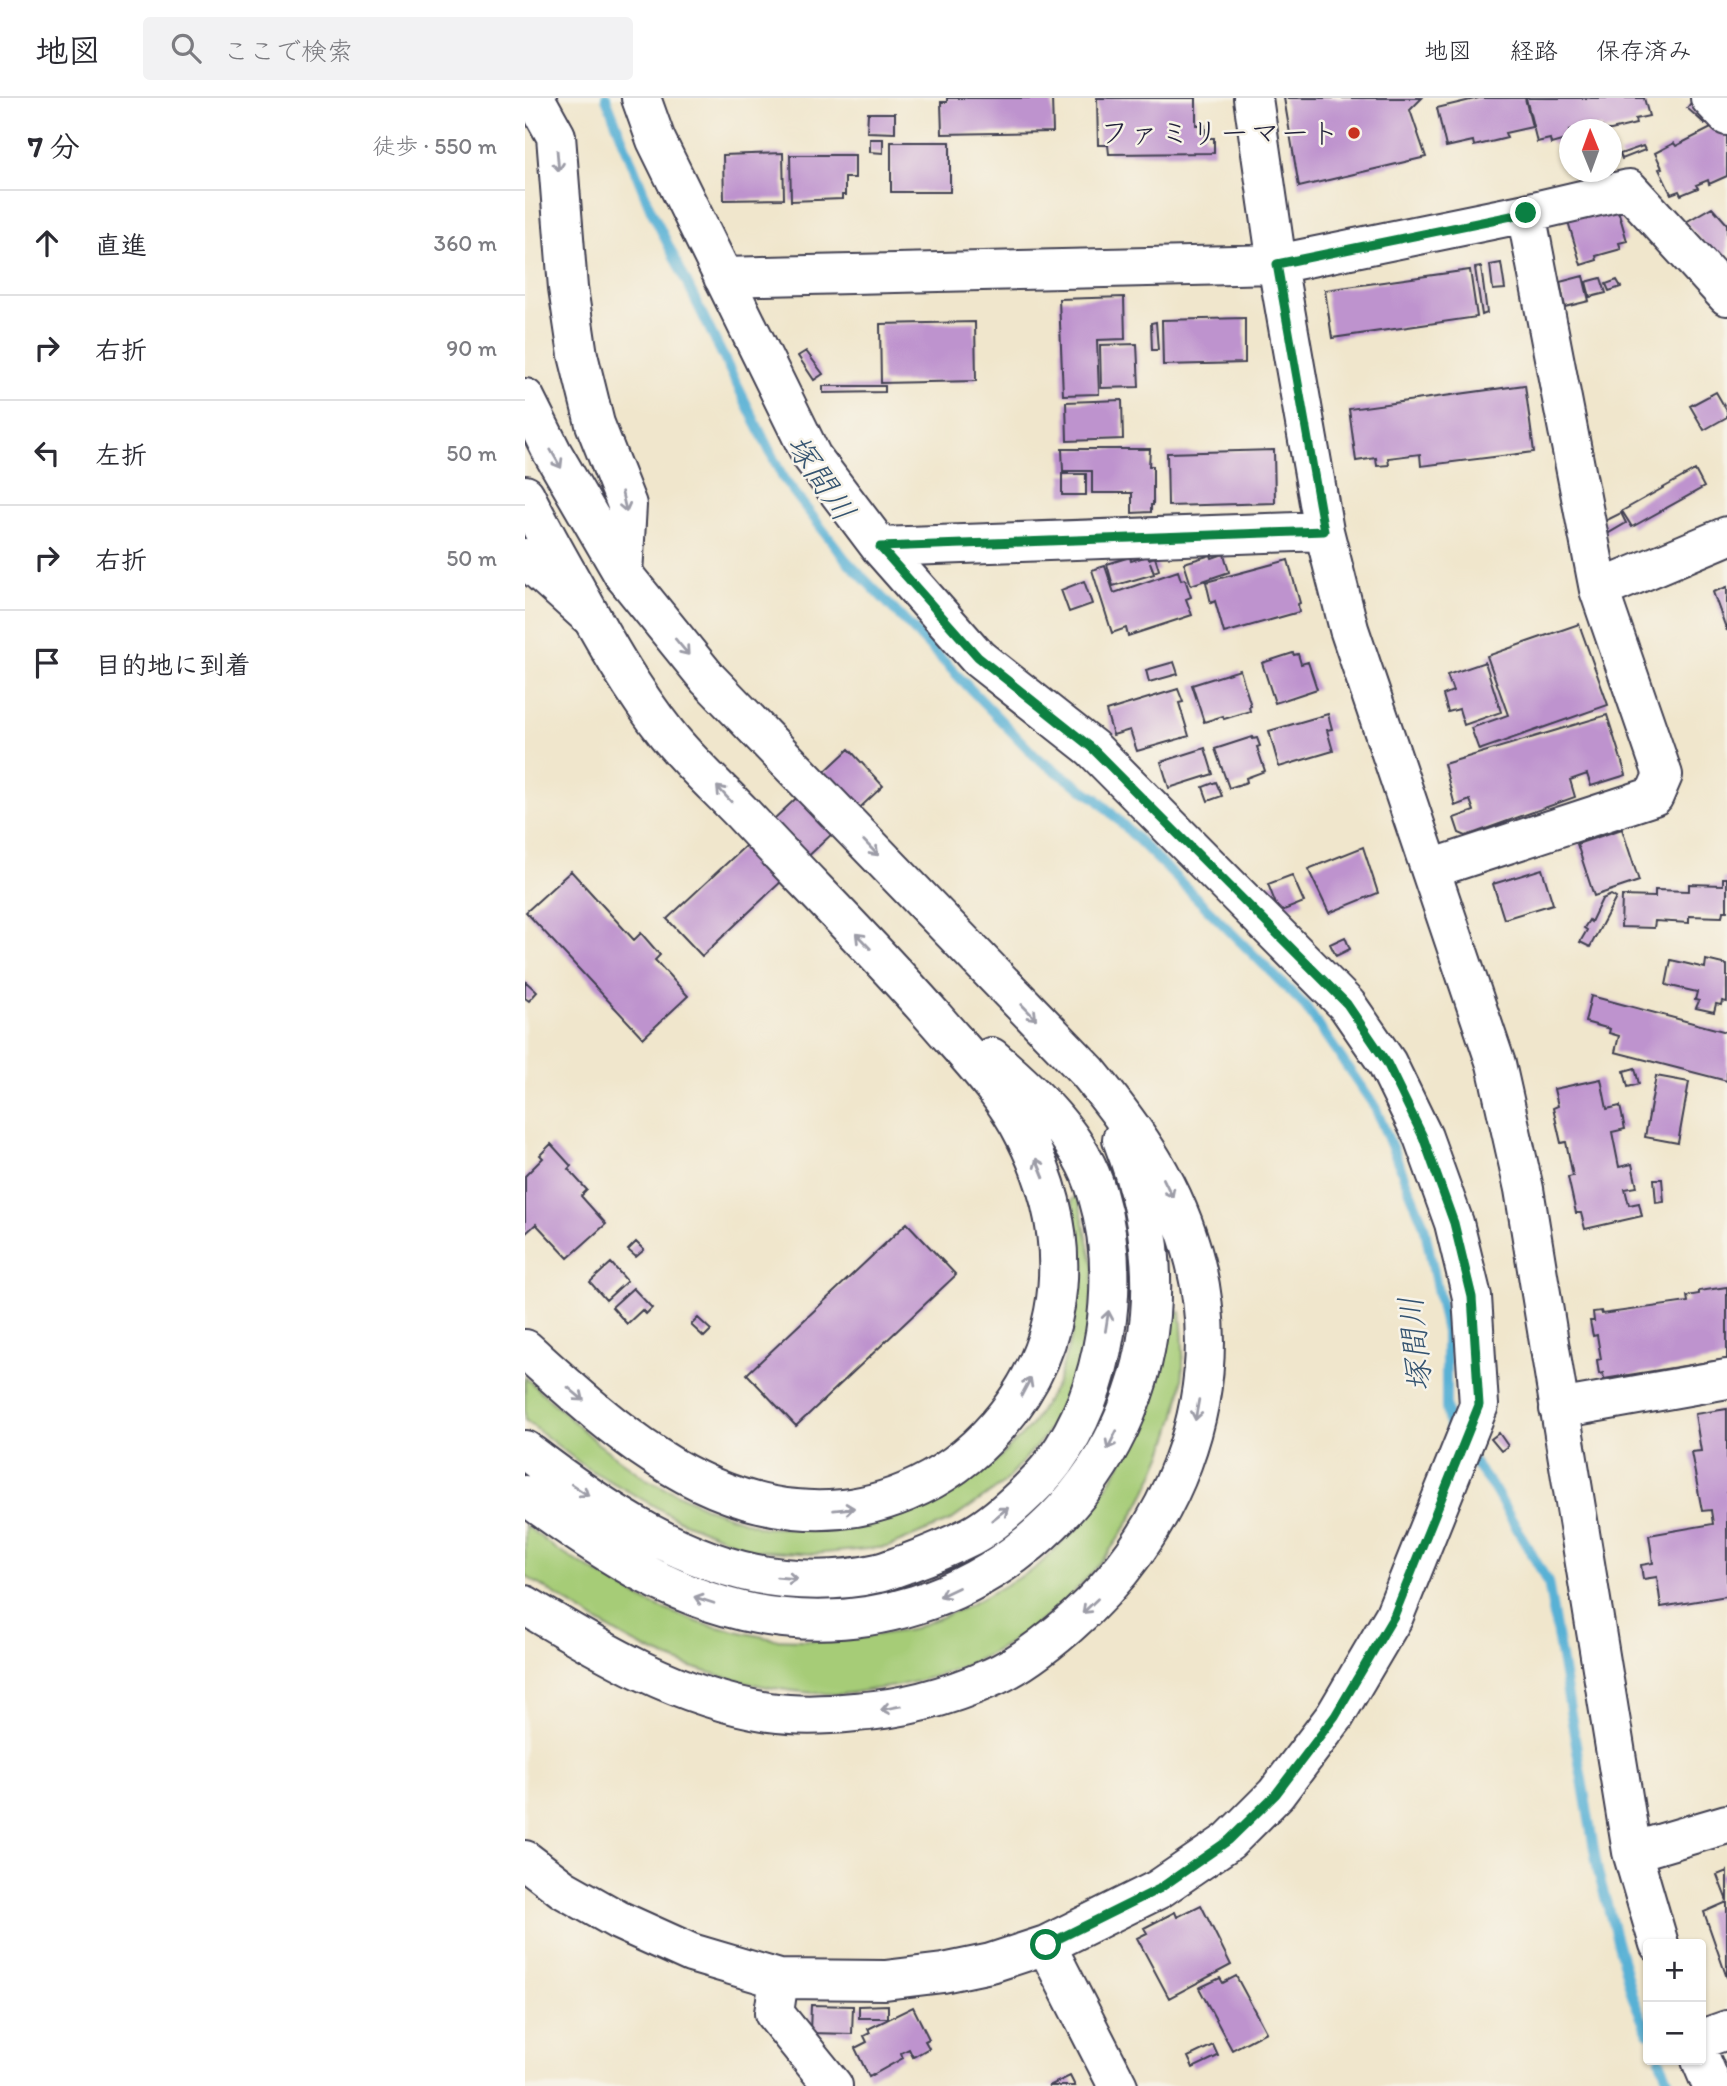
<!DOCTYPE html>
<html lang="ja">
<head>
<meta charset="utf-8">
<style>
	:root { --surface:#fff; --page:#f2f2f3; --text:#2b2b33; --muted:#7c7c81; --line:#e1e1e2 }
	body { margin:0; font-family:Itim,"Klee One",sans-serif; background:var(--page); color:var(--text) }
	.controls { position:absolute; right:21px; bottom:21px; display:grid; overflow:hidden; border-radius:7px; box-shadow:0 2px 5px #0004 }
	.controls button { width:63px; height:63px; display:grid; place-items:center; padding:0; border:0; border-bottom:2px solid var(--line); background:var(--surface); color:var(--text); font:35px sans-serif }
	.compass { position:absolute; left:1034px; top:21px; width:63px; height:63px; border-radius:50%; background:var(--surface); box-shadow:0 2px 5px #0004; rotate:359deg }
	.stop { position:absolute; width:21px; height:21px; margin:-16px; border:5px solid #0b8043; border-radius:50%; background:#fff }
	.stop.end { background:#0b8043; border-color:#fff; box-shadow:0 2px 7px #0008 }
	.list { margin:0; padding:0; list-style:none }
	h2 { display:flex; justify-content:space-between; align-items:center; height:91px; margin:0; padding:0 28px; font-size:30px }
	h2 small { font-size:23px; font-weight:400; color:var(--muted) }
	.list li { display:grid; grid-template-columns:46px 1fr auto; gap:21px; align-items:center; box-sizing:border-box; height:105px; padding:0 28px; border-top:2px solid var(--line) }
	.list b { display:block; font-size:26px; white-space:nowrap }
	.list em { font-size:23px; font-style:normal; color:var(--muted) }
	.icon { flex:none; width:38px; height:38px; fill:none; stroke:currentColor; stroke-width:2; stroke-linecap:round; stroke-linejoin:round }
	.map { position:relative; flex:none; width:1202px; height:1988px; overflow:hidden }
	header { display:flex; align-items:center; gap:42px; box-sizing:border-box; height:98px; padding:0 35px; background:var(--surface); border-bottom:2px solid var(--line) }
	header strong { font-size:33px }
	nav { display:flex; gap:38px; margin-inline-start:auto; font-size:24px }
	.search { width:490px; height:63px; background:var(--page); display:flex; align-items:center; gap:18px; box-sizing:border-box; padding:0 24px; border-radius:7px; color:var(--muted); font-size:26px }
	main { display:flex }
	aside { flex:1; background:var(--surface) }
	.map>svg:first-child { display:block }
	.green { fill:#a6cc77; stroke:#647759; stroke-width:2 }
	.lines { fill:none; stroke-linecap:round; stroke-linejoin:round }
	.stream { stroke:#58b1d5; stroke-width:10 }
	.building { fill:#be93ce }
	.minor-casing { stroke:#413f51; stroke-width:42 }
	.highway-casing { stroke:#413f51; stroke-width:42 }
	.minor { stroke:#fff; stroke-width:38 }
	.highway { stroke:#fff; stroke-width:38 }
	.oneway { stroke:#9c9ca7 }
	.route { stroke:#0b8043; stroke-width:9 }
	.poi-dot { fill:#c8321e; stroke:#f7f3e8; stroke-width:2.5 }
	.labels { text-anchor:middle; stroke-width:5; stroke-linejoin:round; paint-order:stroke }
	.poi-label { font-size:30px; fill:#22223b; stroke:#f7f3e8; text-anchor:end }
	.water-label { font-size:32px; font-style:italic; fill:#355471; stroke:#f7f3e8 }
</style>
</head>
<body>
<header>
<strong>地図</strong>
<div class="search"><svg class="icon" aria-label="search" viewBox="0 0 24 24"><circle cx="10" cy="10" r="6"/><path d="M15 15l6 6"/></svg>ここで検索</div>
<nav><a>地図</a><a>経路</a><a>保存済み</a></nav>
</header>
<main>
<aside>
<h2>7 分<small>徒歩 · 550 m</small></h2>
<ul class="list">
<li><svg class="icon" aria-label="ahead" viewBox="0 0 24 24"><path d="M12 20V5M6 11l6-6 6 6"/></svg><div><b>直進</b></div><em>360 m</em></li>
<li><svg class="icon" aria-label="right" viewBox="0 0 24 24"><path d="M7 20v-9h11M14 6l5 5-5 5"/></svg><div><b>右折</b></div><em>90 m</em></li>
<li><svg class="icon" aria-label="left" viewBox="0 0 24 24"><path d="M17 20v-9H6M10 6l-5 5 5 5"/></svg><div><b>左折</b></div><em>50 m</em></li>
<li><svg class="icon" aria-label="right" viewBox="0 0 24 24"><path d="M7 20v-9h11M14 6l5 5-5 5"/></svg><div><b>右折</b></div><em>50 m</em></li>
<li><svg class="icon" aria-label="arrive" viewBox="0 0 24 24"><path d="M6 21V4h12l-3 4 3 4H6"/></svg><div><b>目的地に到着</b></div></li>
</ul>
</aside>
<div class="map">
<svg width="1202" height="1988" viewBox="0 0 1202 1988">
	<rect width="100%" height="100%" fill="#f7f3e8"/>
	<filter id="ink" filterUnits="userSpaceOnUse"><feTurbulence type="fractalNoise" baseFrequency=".0143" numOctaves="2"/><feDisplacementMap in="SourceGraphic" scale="14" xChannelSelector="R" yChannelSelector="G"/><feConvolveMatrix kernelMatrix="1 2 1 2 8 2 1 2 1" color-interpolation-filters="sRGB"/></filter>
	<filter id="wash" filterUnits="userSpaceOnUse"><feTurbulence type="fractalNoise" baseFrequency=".00686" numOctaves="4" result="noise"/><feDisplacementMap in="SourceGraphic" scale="28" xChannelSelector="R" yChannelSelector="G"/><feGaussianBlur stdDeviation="1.57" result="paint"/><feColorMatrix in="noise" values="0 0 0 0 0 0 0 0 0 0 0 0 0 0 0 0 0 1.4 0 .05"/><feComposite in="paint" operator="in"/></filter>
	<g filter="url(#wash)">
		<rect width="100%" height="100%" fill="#f0e6cc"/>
		<!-- green -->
		<path class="green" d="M 552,1096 L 569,1168 L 563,1245 L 547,1292 L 520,1338 L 479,1385 L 425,1423 L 363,1449 L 289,1456 L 227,1452 L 154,1422 L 60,1369 L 0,1322 L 0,1279 L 72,1345 L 121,1381 L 184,1411 L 239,1430 L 292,1430 L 366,1420 L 418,1398 L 467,1367 L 506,1328 L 532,1285 L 547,1238 L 554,1192 L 555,1151 L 547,1102 Z
			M 656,1214 C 658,1243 660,1270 655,1299 C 650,1325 641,1350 630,1374 C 579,1491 478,1575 350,1591 C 336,1593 321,1597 308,1596 C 248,1595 167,1574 113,1547 C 74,1527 37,1500 0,1478 L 0,1427 L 32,1452 L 126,1506 L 178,1526 L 248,1541 L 311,1543 L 385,1532 L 441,1509 L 511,1470 L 561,1421 L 594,1369 L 622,1315 L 632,1264 L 638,1219 Z"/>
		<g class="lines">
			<!-- stream -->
			<path class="stream" d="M 81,0 L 125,110 L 258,380 L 321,462 L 512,660 L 572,701 L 780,908 L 850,1009 L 899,1127 L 921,1234 L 921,1309 L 925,1332 L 930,1339
				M 943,1357 L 969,1391 L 1023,1484 L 1073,1774 L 1108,1900 L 1123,1935
				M 1135,1962 L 1146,1988"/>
		</g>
		<g id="blocks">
			<!-- building -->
			<path class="building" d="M 422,0 L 527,0 L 528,34 L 417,36 L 416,4 L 422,4 Z
				M 572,0 L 671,0 L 671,27 L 680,27 L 680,40 L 689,40 L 689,55 L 584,56 L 583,47 L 573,47 Z
				M 759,0 L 897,0 L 885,12 L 901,59 L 774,89 Z
				M 954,0 L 1000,0 L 1007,29 L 980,35 L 982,40 L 949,48 L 948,43 L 921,49 L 912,10 Z
				M 1001,0 L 1119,0 L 1124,18 L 1110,21 L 1111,26 L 1086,32 L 1078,32 L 1077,29 L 1044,32 L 1044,41 L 1026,46 L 1025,41 L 1012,44 Z
				M 1170,0 L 1188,16 L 1180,26 L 1162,10 Z
				M 343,15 L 370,15 L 370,35 L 342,34 Z
				M 1202,22 L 1202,78 L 1184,86 L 1183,82 L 1171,87 L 1173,90 L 1156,97 L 1154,93 L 1146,96 L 1134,71 L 1137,70 L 1130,55 L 1149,45 L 1151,48 Z
				M 345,41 L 358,41 L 358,55 L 345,54 Z
				M 366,44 L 425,44 L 425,94 L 366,94 Z
				M 1118,48 L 1120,52 L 1097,61 L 1095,56 Z
				M 258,55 L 259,101 L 199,102 L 198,57 Z
				M 265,57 L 330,57 L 330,80 L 320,80 L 320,97 L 317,97 L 317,101 L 266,103 Z
				M 1091,105 L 1102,143 L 1094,145 L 1096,151 L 1071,158 L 1072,162 L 1056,167 L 1042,120 Z
				M 1187,109 L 1202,126 L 1202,159 L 1196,164 L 1161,124 Z
				M 976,165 L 980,191 L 968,192 L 965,167 Z
				M 956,169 L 962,215 L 957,217 L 950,170 Z
				M 945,172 L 952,219 L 807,240 L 800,192 Z
				M 1058,178 L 1064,203 L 1040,209 L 1035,184 Z
				M 1076,180 L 1081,195 L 1065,199 L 1061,184 Z
				M 1092,182 L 1096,189 L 1084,193 L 1081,186 Z
				M 599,199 L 600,241 L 572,242 L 574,296 L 538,297 L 534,201 Z
				M 720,220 L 720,265 L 638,267 L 637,222 Z
				M 450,224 L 451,283 L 356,285 L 355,226 Z
				M 631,224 L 633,252 L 627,252 L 626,225 Z
				M 612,246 L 614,289 L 576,290 L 575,247 Z
				M 281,253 L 298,276 L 289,282 L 273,258 Z
				M 1000,287 L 1009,354 L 896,368 L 895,356 L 863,360 L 864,367 L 852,368 L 851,360 L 831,363 L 824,311 Z
				M 298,288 L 360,288 L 360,294 L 298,295 Z
				M 1191,294 L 1202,313 L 1202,319 L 1179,332 L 1165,308 Z
				M 597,302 L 598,341 L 542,343 L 541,304 Z
				M 537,351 L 625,351 L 624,368 L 628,368 L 628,407 L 626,407 L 626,414 L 607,415 L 607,395 L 567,395 L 567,373 L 538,373 Z
				M 749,352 L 750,405 L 643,408 L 642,355 Z
				M 1170,372 L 1179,389 L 1107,429 L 1097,413 Z
				M 537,376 L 561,376 L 561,397 L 537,397 Z
				M 1096,415 L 1101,425 L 1082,436 L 1076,425 Z
				M 699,456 L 704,474 L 666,487 L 659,465 L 686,457 L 687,460 Z
				M 623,458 L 624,461 L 630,459 L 634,472 L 629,474 L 625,464 L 629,476 L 588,488 L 582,466 L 605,459 L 606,463 Z
				M 763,462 L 775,505 L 773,506 L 774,514 L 699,535 L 690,503 L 686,505 L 681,484 Z
				M 580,468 L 589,495 L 653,473 L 656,482 L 660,481 L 666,499 L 661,501 L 667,517 L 603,538 L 601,530 L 587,535 L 567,472 Z
				M 559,483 L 567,506 L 544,514 L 536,492 Z
				M 1202,489 L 1202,533 L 1188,494 Z
				M 1054,526 L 1083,607 L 954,652 L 946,630 L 983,617 L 962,558 Z
				M 768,555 L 769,557 L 773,556 L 776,566 L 783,564 L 792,591 L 750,605 L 737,565 Z
				M 649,564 L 653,576 L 624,584 L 621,572 Z
				M 960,564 L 976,614 L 939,627 L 934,611 L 923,614 L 918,597 L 928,593 L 922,577 Z
				M 715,572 L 726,608 L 724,609 L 725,613 L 699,621 L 698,618 L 679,624 L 667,587 Z
				M 653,591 L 658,604 L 654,605 L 664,638 L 612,653 L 605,632 L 588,637 L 581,613 Z
				M 803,616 L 807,631 L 802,632 L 808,653 L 754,669 L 744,633 Z
				M 1082,617 L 1101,677 L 1066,688 L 1062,676 L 1045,682 L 1050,699 L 941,738 L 934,735 L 929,720 L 949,713 L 945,702 L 930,708 L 919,666 Z
				M 727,639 L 728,641 L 732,640 L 735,648 L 732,649 L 740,673 L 721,680 L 722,684 L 704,690 L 690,651 Z
				M 680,650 L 688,676 L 644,690 L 636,664 Z
				M 324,651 L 358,688 L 177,858 L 142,821 Z
				M 691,684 L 697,698 L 683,703 L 678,689 Z
				M 1097,731 L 1114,783 L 1069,798 L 1052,746 Z
				M 838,749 L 853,795 L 804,815 L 783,771 Z
				M 1017,771 L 1028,806 L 979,821 L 968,786 Z
				M 46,773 L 109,842 L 116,835 L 135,857 L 130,862 L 163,898 L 118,940 L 1,814 Z
				M 767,777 L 779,804 L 754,814 L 743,786 Z
				M 1198,780 L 1202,780 L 1202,813 L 1198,813 L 1197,819 L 1164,818 L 1164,825 L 1130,823 L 1129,830 L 1096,829 L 1097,798 L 1130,799 L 1130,792 L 1164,793 L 1164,786 L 1198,787 Z
				M 1086,797 L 1091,800 L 1065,849 L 1055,844 L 1062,832 L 1059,830 L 1064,822 L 1066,824 L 1077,801 Z
				M 820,839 L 825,851 L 811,858 L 805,846 Z
				M 1146,862 L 1180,870 L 1181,862 L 1202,867 L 1202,904 L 1197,903 L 1196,907 L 1191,906 L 1189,914 L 1171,910 L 1174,903 L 1170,902 L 1172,894 L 1141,887 Z
				M 0,883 L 12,894 L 4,903 L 0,900 Z
				M 1066,898 L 1202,934 L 1202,983 L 1090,954 L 1094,938 L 1084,935 L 1085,931 L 1060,924 Z
				M 1110,970 L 1114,986 L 1103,989 L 1099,973 Z
				M 1131,978 L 1164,984 L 1153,1045 L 1120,1039 Z
				M 1076,981 L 1082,1011 L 1095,1008 L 1100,1031 L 1087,1034 L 1094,1069 L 1107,1066 L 1112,1089 L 1100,1091 L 1104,1107 L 1114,1105 L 1117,1118 L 1060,1131 L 1056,1115 L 1051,1115 L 1043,1079 L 1048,1078 L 1041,1044 L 1036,1045 L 1028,1010 L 1033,1008 L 1029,991 Z
				M 26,1046 L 46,1068 L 43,1071 L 62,1092 L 56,1098 L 81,1126 L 43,1160 L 11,1126 L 0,1136 L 0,1078 L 18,1060 L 15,1057 Z
				M 1129,1081 L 1137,1081 L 1139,1104 L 1131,1105 Z
				M 382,1125 L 431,1177 L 271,1328 L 222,1276 Z
				M 111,1144 L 119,1152 L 111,1159 L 103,1152 Z
				M 86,1165 L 102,1183 L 81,1202 L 65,1184 Z
				M 1202,1189 L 1202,1261 L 1079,1281 L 1078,1275 L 1074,1276 L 1072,1262 L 1076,1261 L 1072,1237 L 1068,1238 L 1065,1223 L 1069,1223 L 1068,1214 L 1076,1213 L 1077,1216 L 1163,1204 L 1162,1198 L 1174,1196 L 1174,1193 Z
				M 108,1190 L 127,1210 L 121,1216 L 117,1212 L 102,1226 L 87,1209 Z
				M 173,1220 L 186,1232 L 179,1239 L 166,1227 Z
				M 1202,1311 L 1202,1498 L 1136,1509 L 1132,1479 L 1118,1481 L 1116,1467 L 1128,1465 L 1124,1437 L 1188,1426 L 1186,1412 L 1177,1413 L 1166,1354 L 1176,1353 L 1170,1316 Z
				M 974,1335 L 983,1348 L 976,1353 L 966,1341 Z
				M 1202,1773 L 1202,1803 L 1192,1777 Z
				M 1202,1804 L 1202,1880 L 1179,1814 Z
				M 676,1807 L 706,1867 L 644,1900 L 612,1840 L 622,1835 L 619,1830 L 650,1814 L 652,1819 Z
				M 711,1878 L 741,1934 L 707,1952 L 674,1890 L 695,1880 L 698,1885 Z
				M 286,1907 L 328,1908 L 327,1936 L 285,1935 Z
				M 363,1907 L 363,1920 L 334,1920 L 334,1908 Z
				M 388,1909 L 404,1941 L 400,1943 L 404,1950 L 388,1959 L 384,1951 L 376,1955 L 378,1960 L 344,1979 L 330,1950 L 342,1944 L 339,1938 L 345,1935 L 343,1931 Z
				M 688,1947 L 693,1958 L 668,1970 L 663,1959 Z
				M 545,1978 L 550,1988 L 524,1988 Z"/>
		</g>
	</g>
	<g filter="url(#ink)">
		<use href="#blocks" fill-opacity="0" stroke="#413f51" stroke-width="2"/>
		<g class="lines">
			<!-- minor casing -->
			<g class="minor-casing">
				<path id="minor" d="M 10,0 L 31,38 L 43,190 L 53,257 L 70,326 L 102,407 L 98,476
					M 728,0 L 752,166 L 799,433 L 824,531 L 971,966 L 999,1091 L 1107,1754 L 1134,1846
					M 1185,0 L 1202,18
					M 1001,115 L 1074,492 L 1202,438
					M 198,179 L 752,166 L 1001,115 L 1104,91 L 1202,198
					M 355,449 L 799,433
					M 0,460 L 63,517
					M 906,771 L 1129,698 L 1138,677 L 1074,492
					M 1034,1311 L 1202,1281
					M 1107,1754 L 1202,1726
					M 0,1762 L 38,1791 L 93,1822 L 166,1855 L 254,1881 L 360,1882 L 418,1875 L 466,1865 L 521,1847 L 634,1791 L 704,1743 L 751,1696 L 810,1618 L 869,1518 L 954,1307 L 947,1199 L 929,1125 L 898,1039 L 862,965 L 822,907 L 567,650 L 453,560 L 355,449 L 287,359 L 131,42 L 116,0
					M 521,1847 L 593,1988
					M 254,1881 L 249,1915 L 308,1988
					M 1176,1941 L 1202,1932
					M 1176,1962 L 1187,1988"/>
			</g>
			<!-- highway casing -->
			<g class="highway-casing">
				<path id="highway" d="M 0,300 L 27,354 L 98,476 L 183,581 L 563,974 C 612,1034 651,1088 670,1164 C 704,1302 646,1439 541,1529 C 519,1548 492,1569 465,1580 C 422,1599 376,1611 330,1614 C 302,1617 272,1618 244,1614 C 154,1600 77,1554 0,1507
					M 0,397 C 16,430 34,461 52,493 C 79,542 107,592 142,636 C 164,664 192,689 217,715 C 282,785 350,852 413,924 C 444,960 479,995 500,1038 C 550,1136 546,1243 472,1328 C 422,1386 347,1419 270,1411 C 161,1401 78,1321 0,1251
					M 0,1352 C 73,1408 164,1471 258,1480 C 289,1483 323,1482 353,1475 C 363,1473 373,1468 383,1465 C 405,1457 426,1448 446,1438 C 471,1425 512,1387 529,1364 C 582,1291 598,1181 572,1095 C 556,1039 509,996 466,959
					M 0,1397 C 78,1455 159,1510 259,1520 C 442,1539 609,1401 625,1217 C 630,1157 619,1098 597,1041"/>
			</g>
			<!-- minor -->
			<use href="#minor" class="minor"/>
			<!-- highway -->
			<use href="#highway" class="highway"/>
		</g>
		<!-- one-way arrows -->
		<defs><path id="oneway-shaft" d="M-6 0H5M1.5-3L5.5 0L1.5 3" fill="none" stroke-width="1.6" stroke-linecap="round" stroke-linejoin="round" transform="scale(1.75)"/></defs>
		<g class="oneway">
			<use href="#oneway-shaft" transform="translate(33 63) rotate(85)"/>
			<use href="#oneway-shaft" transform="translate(31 361) rotate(60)"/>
			<use href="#oneway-shaft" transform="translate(99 404) rotate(77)"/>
			<use href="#oneway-shaft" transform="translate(157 549) rotate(50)"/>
			<use href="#oneway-shaft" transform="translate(199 696) rotate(-133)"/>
			<use href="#oneway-shaft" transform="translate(346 750) rotate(46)"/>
			<use href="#oneway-shaft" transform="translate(338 843) rotate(-134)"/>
			<use href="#oneway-shaft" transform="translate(504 914) rotate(46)"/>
			<use href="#oneway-shaft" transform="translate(515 1070) rotate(-112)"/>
			<use href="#oneway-shaft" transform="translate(643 1090) rotate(64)"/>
			<use href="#oneway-shaft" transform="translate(582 1223) rotate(-81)"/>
			<use href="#oneway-shaft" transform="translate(501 1289) rotate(-62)"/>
			<use href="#oneway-shaft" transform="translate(51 1296) rotate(40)"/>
			<use href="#oneway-shaft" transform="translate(672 1312) rotate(100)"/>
			<use href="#oneway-shaft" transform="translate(587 1342) rotate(117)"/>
			<use href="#oneway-shaft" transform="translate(55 1392) rotate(34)"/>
			<use href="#oneway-shaft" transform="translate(319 1411) rotate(-6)"/>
			<use href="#oneway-shaft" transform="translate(475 1416) rotate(-38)"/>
			<use href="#oneway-shaft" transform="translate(262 1480) rotate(5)"/>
			<use href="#oneway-shaft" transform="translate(424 1494) rotate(155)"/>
			<use href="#oneway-shaft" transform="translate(179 1502) rotate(-162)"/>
			<use href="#oneway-shaft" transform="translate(565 1508) rotate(136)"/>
			<use href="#oneway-shaft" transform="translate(366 1610) rotate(169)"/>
		</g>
	</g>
	<g class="lines" filter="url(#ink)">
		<!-- route -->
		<path class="route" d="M 521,1847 L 634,1791 L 704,1742 L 751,1696 L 810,1618 L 869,1518 L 954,1307 L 947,1199 L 929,1125 L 898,1039 L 862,965 L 822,906 L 567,650 L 453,559 L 355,449 L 799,433 L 752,166 L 1001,115"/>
	</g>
	<!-- markers -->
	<circle class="poi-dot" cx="829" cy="35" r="7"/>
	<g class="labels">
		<!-- poi labels -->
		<g class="poi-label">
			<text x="815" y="45">ファミリーマート</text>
		</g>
		<!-- water labels -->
		<g class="water-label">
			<text transform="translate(296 380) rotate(56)" y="11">塚間川</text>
			<text transform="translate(890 1246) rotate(-96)" y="11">塚間川</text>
		</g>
	</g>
</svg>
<div class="controls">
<button>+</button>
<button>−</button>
</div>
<svg class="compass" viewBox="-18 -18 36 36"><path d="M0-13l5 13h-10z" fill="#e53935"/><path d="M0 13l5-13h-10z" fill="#7c7c81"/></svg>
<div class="stop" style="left:521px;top:1847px"></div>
<div class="stop end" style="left:1001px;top:115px"></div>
</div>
</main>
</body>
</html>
